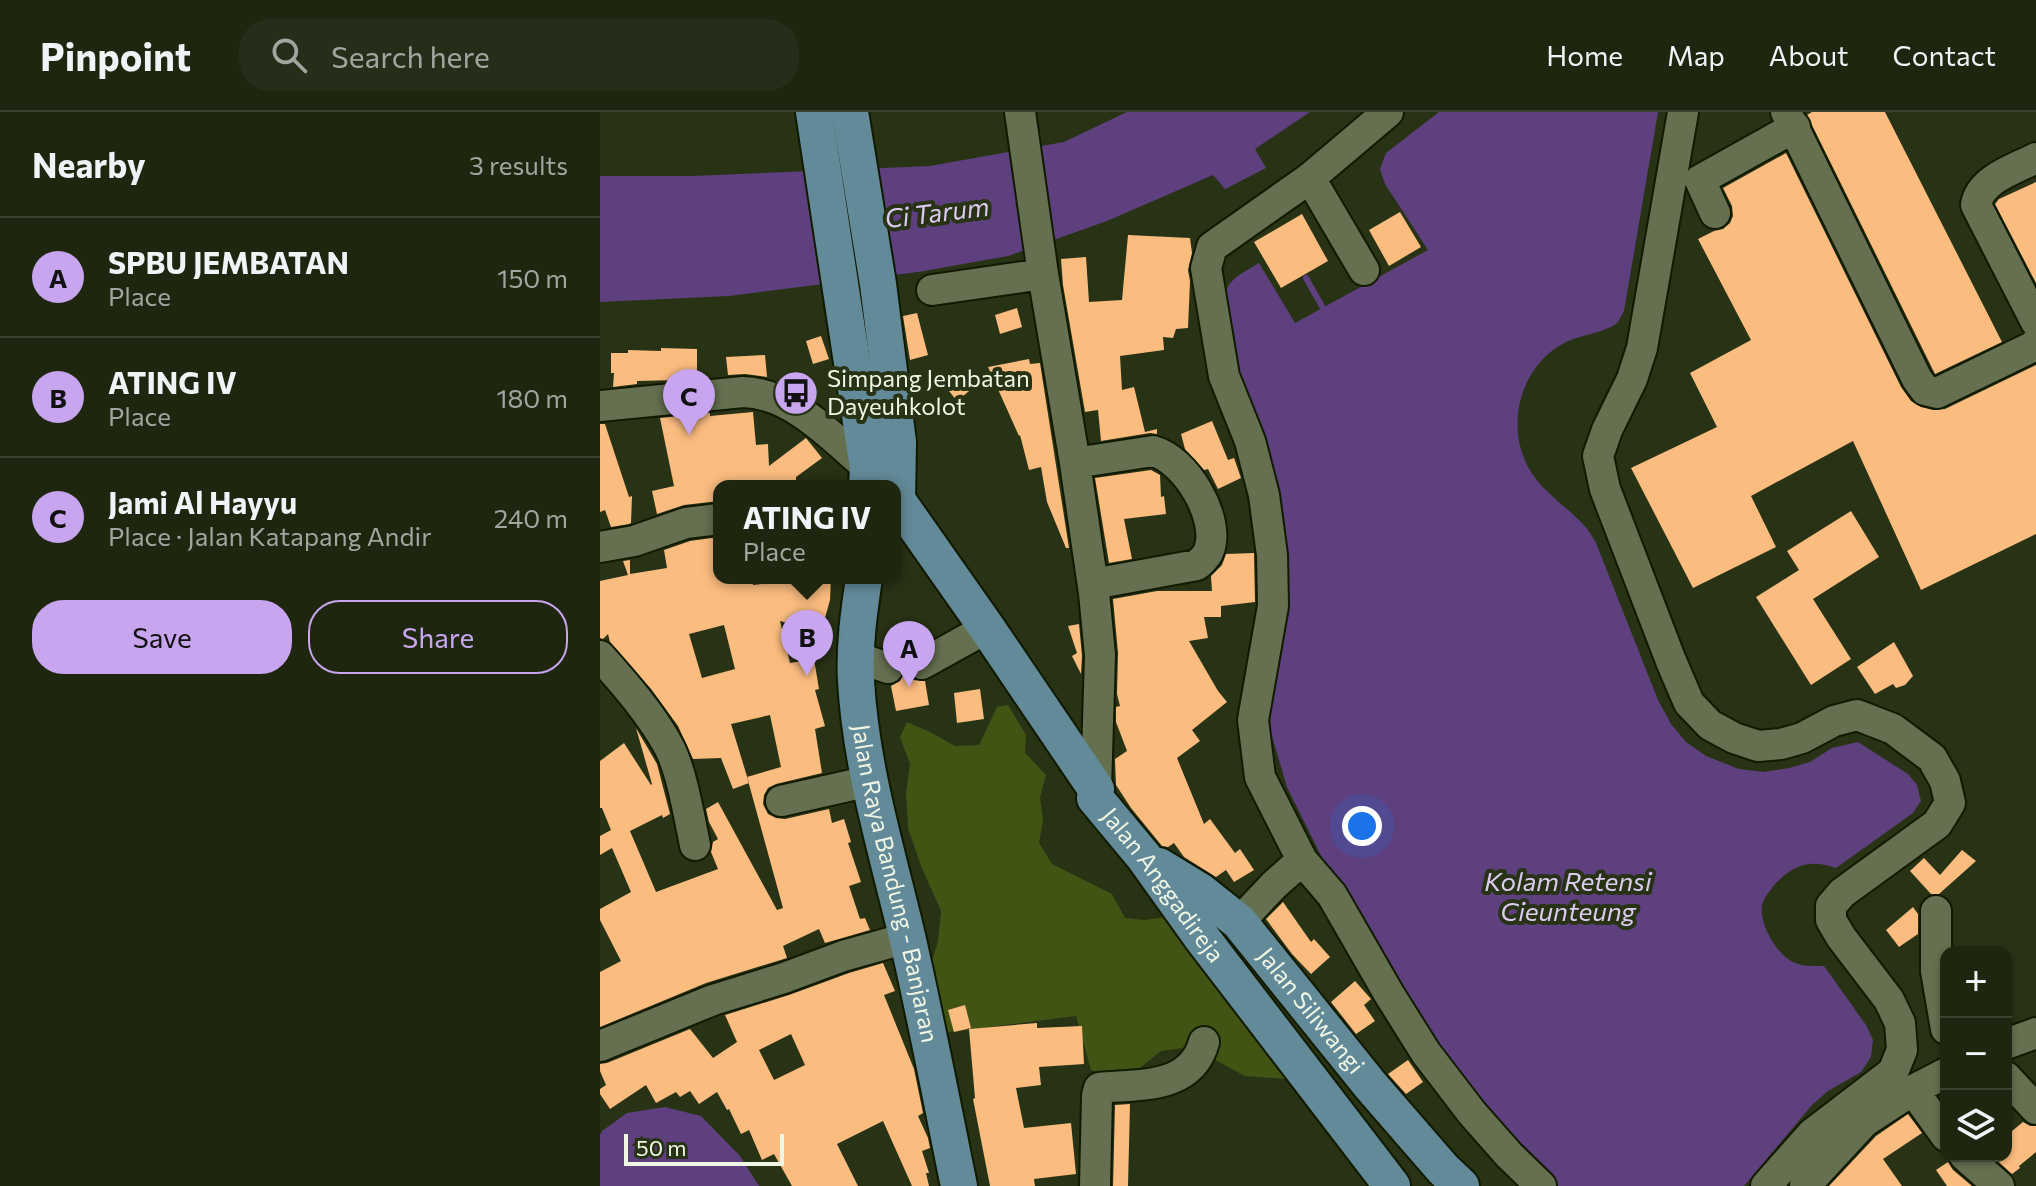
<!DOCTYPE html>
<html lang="en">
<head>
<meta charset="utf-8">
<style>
	:root { --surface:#1e2610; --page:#262e19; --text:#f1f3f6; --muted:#a1a59f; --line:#3c4330; --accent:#c7a6ef }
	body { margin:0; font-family:Commissioner,sans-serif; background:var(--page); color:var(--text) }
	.controls { position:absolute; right:24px; bottom:24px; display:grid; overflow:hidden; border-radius:16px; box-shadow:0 2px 6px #0004 }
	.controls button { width:72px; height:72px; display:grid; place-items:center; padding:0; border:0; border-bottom:2px solid var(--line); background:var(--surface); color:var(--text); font:40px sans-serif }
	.scale { position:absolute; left:24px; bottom:20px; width:160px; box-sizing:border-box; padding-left:8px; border:4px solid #eff6e4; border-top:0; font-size:22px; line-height:28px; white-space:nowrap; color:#eff6e4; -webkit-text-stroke:6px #283215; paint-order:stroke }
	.you { position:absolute; left:762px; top:714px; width:28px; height:28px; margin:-20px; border:6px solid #fff; border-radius:50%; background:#1a73e8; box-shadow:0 0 0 12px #1a73e833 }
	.badge { display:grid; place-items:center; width:52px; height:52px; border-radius:50%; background:var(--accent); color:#111; font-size:26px; font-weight:700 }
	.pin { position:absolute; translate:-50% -66px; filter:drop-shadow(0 2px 4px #0008) }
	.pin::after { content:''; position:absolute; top:42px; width:28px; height:24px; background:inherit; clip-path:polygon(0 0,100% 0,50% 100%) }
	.popup { position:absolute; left:113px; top:368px; width:188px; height:104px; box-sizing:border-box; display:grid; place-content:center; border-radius:16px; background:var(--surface); filter:drop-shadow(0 2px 6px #0005); font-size:26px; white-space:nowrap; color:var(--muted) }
	.popup b { font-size:30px; color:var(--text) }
	.popup::after { content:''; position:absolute; left:50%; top:100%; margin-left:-16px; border:16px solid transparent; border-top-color:var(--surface) }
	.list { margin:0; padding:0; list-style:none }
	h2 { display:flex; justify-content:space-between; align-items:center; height:104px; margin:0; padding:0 32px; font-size:34px }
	h2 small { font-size:26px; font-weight:400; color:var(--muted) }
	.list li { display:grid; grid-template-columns:52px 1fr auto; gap:24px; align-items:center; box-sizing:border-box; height:120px; padding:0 32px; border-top:2px solid var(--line) }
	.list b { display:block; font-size:30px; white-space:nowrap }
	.list p { margin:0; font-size:26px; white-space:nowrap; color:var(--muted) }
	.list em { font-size:26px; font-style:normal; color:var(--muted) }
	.actions { display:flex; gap:16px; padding:24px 32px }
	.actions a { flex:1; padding:18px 0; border:2px solid var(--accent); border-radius:32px; text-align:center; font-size:28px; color:var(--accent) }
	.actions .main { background:var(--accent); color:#111 }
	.icon { flex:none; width:44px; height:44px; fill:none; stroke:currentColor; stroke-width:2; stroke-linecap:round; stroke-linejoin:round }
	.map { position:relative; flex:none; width:1436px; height:1074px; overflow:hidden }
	header { display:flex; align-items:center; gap:48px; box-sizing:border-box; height:112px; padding:0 40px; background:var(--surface); border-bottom:2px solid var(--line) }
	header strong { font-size:38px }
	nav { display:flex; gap:44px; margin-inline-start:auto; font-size:28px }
	.search { width:560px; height:72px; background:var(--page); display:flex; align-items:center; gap:20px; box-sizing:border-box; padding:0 28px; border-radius:32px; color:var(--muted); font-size:30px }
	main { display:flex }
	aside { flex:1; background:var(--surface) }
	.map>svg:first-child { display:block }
	.green { fill:#415414 }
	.water { fill:#5f407f }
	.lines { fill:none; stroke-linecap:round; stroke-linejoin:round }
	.stream { stroke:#5f407f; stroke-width:6 }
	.building { fill:#fbbc7f; fill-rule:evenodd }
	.minor-casing { stroke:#111a00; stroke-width:34 }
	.major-casing { stroke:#111a00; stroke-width:40 }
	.minor { stroke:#647050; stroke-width:30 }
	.major { stroke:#638a99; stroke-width:36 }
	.labels { text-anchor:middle; stroke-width:8; stroke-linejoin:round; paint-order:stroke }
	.poi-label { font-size:24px; fill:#eff6e4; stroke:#283215; text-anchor:start }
	.street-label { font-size:24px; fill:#eff6e4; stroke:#283215 }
	.water-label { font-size:26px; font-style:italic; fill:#dbcbf1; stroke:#283215 }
</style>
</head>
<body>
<header>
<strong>Pinpoint</strong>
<div class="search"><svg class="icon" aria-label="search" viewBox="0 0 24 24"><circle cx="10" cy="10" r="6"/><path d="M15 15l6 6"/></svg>Search here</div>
<nav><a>Home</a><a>Map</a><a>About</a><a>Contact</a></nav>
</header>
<main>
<aside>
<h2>Nearby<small>3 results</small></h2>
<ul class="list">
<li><span class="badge">A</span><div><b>SPBU JEMBATAN</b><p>Place</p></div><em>150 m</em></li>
<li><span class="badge">B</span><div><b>ATING IV</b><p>Place</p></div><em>180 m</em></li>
<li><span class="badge">C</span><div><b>Jami Al Hayyu</b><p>Place · Jalan Katapang Andir</p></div><em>240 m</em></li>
</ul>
<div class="actions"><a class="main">Save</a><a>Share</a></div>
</aside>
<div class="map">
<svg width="1436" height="1074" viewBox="0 0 1436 1074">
	<rect width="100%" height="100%" fill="#283215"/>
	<!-- green -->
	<path class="green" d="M 408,593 L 426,623 L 425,641 L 446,663 L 440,685 L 443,708 L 439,731 L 452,752 L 512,782 L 525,806 L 544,808 L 575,804 L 687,967 L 645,964 L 591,935 L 561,939 L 526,967 L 491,958 L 476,904 L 342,921 L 329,860 L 338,829 L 341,799 L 321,754 L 308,716 L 306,681 L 310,652 L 300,625 L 307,610 L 330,620 L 355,634 L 379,633 L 397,595 Z"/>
	<!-- water -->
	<path class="water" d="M 527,0 L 710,0 L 655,37 L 666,56 L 625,77 L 613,63 L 507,109 L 408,144 L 318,160 L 129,184 L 0,190 L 0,64 L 92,64 L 330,54 L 464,30 Z
		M 839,0 L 1058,0 L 1024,199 C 1023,200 1019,209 1018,210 C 1008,220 980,223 966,230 C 918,254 903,319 933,363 C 946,382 967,395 982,411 C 988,417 992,424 996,431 L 1058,588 L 1071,612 L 1086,630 L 1106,644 L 1139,657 L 1164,660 L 1189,656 L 1210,650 L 1232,636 L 1258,630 L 1308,662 L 1317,673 L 1321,689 L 1313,701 L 1236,756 C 1211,747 1194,752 1175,772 C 1171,777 1164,786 1162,793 C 1159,810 1174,837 1188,847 C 1199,855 1212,854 1224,854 L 1266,913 L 1273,928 L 1271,945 L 1261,960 L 1228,979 L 1212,993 L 1144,1074 L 956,1074 L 869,983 L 732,766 L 687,675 L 671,621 L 656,316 L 623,201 C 623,169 634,166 659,151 L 695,211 L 828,138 L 785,72 L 780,57 L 786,41 Z
		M 65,995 L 101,1004 L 140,1044 L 159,1074 L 0,1074 L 0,1023 L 2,1019 L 27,1001 Z"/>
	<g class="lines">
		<!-- stream -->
		<path class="stream" d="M 706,166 L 723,196"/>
	</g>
	<!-- building -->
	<path class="building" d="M 1212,0 L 1285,0 L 1402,230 L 1335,262 L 1207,3 Z
		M 1186,41 L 1301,275 L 1311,289 L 1321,295 L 1333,298 L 1345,297 L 1436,253 L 1436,422 L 1321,478 L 1253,329 L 1151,384 L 1176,435 L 1093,476 L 1031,356 L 1117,315 L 1090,261 L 1151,228 L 1098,127 L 1114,119 L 1123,117 L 1130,111 L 1133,104 L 1132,94 L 1123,76 Z
		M 1436,70 L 1436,171 L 1395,92 L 1399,87 Z
		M 800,100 L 821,135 L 789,154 L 769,118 Z
		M 702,102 L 728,149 L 681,176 L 654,130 Z
		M 528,123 L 590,126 L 592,141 L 588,158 L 590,169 L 588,216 L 576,217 L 573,226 L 563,225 L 564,238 L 520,244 L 522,278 L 534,275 L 545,320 L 557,317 L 557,322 L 550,321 L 501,329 L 498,298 L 485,300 L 463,173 L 461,147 L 486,145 L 489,190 L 522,188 Z
		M 417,196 L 422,215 L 400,222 L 395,203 Z
		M 317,201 L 328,243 L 310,248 L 303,204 Z
		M 221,224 L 229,247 L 213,252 L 206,229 Z
		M 61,236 L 97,237 L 97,261 L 78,261 L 78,268 L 37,269 L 37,272 L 13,275 L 14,261 L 11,261 L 11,241 L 28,241 L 28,238 L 61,239 Z
		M 165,243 L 167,265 L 145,262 L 128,263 L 126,245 Z
		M 429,247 L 430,252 L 440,251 L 469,436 L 466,436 L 447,390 L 441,355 L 429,358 L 420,323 L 419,324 L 388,255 Z
		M 361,260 L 374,275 L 357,289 L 337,264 Z
		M 153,300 L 156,333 L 168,332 L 169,354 L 206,326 L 222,346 L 196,365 L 196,374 L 119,374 L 119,389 L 84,393 L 57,402 L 52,379 L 74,374 L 60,306 L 110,301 L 110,304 Z
		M 612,309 L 628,348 L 634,346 L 641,366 L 618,377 L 608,357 L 604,358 L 585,337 L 581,322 Z
		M 0,312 L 5,312 L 29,385 L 32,384 L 31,411 L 29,412 L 11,415 L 5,398 L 0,400 Z
		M 551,358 L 560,363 L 561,385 L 564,384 L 566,402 L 524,407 L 532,447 L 509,451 L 495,366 Z
		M 1251,399 L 1279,445 L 1213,487 L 1251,547 L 1211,573 L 1156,485 L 1199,458 L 1187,439 Z
		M 119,425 L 119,466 L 152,466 L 153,473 L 198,468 L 198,466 L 231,466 L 230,488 L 221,520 L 180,509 L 190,551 L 214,547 L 219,577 L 215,578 L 225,614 L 215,617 L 222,661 L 176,672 L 168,676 L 164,683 L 163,692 L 168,702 L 176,706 L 185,707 L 229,697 L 232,711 L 244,707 L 251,730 L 248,731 L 261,770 L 249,774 L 260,807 L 265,806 L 270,818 L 225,831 L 219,817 L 183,834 L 187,846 L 106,871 L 0,915 L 0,860 L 21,849 L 0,808 L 0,797 L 31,780 L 12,736 L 0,743 L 0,724 L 11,718 L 2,696 L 0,696 L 0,649 L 24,631 L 51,673 L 52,672 L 36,616 L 57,652 L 70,702 L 63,706 L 62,703 L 30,719 L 56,780 L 118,757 L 111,740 L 113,730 L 118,727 L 109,710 L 106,697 L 118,690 L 177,798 L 183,796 L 147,665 L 181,655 L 170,603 L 131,612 L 149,671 L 133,677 L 121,646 L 93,647 L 78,614 L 51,577 L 10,530 L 8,522 L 3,527 L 0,526 L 0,469 L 28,463 L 23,449 L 30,448 L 30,462 L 67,456 L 64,438 L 90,429 ZM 124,513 L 135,557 L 102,566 L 89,522 Z
		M 654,441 L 655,490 L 621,494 L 621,505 L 604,505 L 608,526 L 589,529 L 618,579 L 627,590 L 592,618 L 600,629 L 577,646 L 604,712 L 610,707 L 635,741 L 640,737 L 654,758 L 634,770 L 626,758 L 616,765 L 584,745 L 574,731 L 568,735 L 562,734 L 531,696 L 516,673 L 515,647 L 527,639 L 516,610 L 516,595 L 520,594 L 517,582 L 518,541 L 513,487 L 557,479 L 612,479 L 611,464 L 622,453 L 626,442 Z
		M 479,512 L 482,544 L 481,562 L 472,544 L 477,541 L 468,514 Z
		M 1294,530 L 1313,564 L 1305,573 L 1296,576 L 1293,572 L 1275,582 L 1257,555 Z
		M 305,558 L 313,568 L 325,569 L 329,593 L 296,599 L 291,574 L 300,569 Z
		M 380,577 L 384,607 L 357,611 L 354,581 Z
		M 1362,738 L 1376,749 L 1339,782 L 1331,782 L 1310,759 L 1324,746 L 1340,763 Z
		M 683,790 L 711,830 L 714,827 L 730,845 L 711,862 L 692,842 L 666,807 Z
		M 1313,795 L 1318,802 L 1318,822 L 1299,835 L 1286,818 Z
		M 283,851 L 295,879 L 284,883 L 314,957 L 323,1001 L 318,1004 L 328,1026 L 330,1036 L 322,1039 L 329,1061 L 326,1061 L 329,1074 L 312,1074 L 283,1009 L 237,1032 L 258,1074 L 192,1074 L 174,1042 L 162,1048 L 149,1018 L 141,1022 L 129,997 L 127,998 L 117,980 L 99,992 L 90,979 L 80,985 L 76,980 L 56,991 L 46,973 L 10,997 L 0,982 L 0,977 L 6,973 L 0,959 L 0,952 L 7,951 L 90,917 L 113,946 L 137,930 L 125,903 L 189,883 L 249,861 ZM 191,922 L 205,953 L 174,968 L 159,938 Z
		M 755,869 L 771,887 L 764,893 L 775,909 L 756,922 L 731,890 Z
		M 365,893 L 371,916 L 354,920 L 348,898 Z
		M 437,911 L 437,916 L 482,914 L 484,952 L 439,955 L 441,973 L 416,976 L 424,1016 L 471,1011 L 476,1062 L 434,1067 L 435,1074 L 390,1074 L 373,987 L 375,986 L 369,917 Z
		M 808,948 L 823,970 L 806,982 L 788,962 Z
		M 530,992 L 528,1074 L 513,1074 L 515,993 Z
		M 1308,1002 L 1322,1021 L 1283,1047 L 1302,1074 L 1229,1074 L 1276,1024 Z
		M 1423,1010 L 1430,1014 L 1436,1014 L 1436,1040 L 1419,1054 L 1420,1056 L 1412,1062 L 1392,1044 L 1406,1044 L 1406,1024 Z
		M 1348,1050 L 1353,1058 L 1372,1074 L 1347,1074 L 1336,1058 Z"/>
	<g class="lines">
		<!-- minor casing -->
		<g class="minor-casing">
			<path id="minor" d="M 420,0 L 443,162 L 475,351 L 494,481 L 500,543 L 496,677
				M 788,0 L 710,66 L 612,135 L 606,156 L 624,264 L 650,329 L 664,383 L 672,443 L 673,494 L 653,608 L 660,665 L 702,748 L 732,783 L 789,882 L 826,941 L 872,1001 L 909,1043 L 941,1074
				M 1083,0 L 1042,236 L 1032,267 L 1007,318 L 998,344 L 1005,377 L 1071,549 L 1089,591 L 1110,613 L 1134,626 L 1158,634 L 1181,632 L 1202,626 L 1234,609 L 1257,603 L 1293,617 L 1332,646 L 1345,669 L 1350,691 L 1337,712 L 1242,781 L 1231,794 L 1231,808 L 1241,825 L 1289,888 L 1300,911 L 1302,938 L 1293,960 L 1212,1022 L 1166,1074
				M 1186,0 L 1317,267 L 1325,278 L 1337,281 L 1432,235 L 1436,231
				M 1436,46 C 1415,57 1380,67 1376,93 L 1436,210
				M 710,66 L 764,158
				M 1115,101 L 1100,68 L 1195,15
				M 332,178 L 443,162
				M 0,294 L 143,280 C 192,281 232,325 268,356
				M 475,351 L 553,339 C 585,347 621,406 609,438 C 607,445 602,448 597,453 L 493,472
				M 0,435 L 34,429 L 86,411 L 119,407
				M 0,544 C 24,571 52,603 69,635 C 82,660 89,704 95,733
				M 256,545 L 288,556
				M 322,552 L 387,516
				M 181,689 L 270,669
				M 1336,799 L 1336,859 L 1346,917
				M 639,810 L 674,773 L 702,748
				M 1406,932 L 1436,921
				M 0,934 L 113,888 L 184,866 L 243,844 L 307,826
				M 1406,965 L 1436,997
				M 1313,978 L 1346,1024
				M 1365,1044 L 1399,1074
				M 495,1074 L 497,984 L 499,976 C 539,972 591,978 604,930
				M 1205,1074 L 1264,1010 L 1313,978 L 1346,961"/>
		</g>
		<!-- major casing -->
		<g class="major-casing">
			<g id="major">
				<path d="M 214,0 L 268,356 L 267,374"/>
				<path d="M 250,0 L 278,172 L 298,330 L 297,387 L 295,391"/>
				<path id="s1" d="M 295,385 L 387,516 L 496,677 L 495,686 L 544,745 L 602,826 L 792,1074"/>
				<path id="s2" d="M 264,466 C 259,500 254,534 256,569 C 261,656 287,740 307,824 C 326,907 342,991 359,1074"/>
				<path id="s3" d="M 559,754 L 600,779 L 639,810 L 771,974 L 843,1057 L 861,1074"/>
			</g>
		</g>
		<!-- minor -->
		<use href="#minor" class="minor"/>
		<!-- major -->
		<use href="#major" class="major"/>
	</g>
	<!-- icons -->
	<defs>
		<g id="bus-disc" transform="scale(2.3)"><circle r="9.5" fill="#c7a6ef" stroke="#283215"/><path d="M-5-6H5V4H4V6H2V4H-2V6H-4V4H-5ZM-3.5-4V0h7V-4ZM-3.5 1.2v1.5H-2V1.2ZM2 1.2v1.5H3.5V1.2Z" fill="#111"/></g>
	</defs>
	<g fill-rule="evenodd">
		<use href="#bus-disc" x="196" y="281"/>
	</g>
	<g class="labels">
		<!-- poi labels -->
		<g class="poi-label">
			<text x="227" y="275">Simpang Jembatan<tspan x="227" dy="28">Dayeuhkolot</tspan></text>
		</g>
		<!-- street labels -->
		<g class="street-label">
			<text dy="8" stroke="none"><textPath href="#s2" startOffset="310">Jalan Raya Bandung - Banjaran</textPath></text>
			<text dy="8" stroke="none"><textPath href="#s1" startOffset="474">Jalan Anggadireja</textPath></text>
			<text dy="8" stroke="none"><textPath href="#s3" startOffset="212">Jalan Siliwangi</textPath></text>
		</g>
		<!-- water labels -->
		<g class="water-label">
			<text transform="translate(337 101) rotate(-7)" y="9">Ci Tarum</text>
			<text x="968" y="779">Kolam Retensi<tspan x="968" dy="30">Cieunteung</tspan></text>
		</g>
	</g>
</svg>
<div class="controls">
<button>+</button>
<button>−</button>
<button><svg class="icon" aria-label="layers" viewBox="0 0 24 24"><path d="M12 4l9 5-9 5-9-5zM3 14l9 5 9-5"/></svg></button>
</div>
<div class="scale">50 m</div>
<div class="you"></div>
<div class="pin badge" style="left:309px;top:575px">A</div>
<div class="pin badge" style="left:207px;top:564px">B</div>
<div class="popup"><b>ATING IV</b>Place</div>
<div class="pin badge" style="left:89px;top:323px">C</div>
</div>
</main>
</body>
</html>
